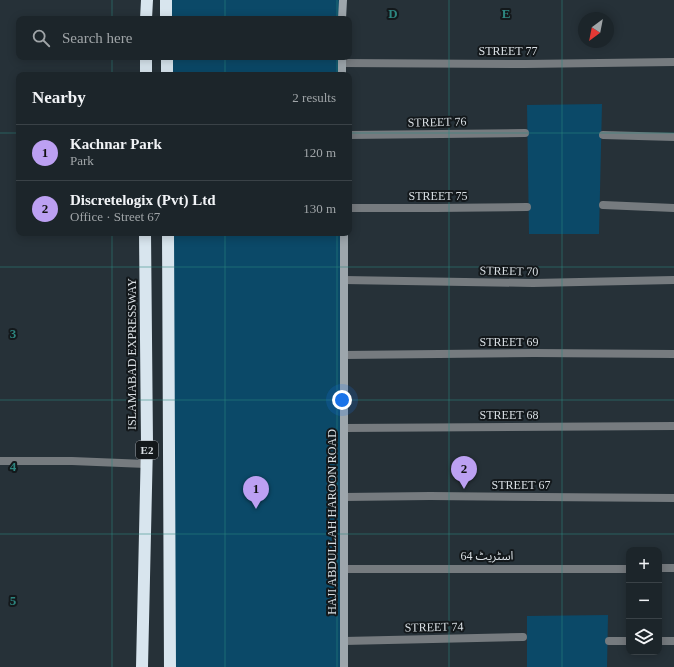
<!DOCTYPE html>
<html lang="en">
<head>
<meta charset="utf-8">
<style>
	:root { --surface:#1c252a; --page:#252d32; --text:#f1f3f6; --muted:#a0a5a8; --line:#3a4247; --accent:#bca0f2 }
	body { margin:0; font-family:"Times New Roman","Noto Sans Arabic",serif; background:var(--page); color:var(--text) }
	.controls { position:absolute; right:12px; bottom:12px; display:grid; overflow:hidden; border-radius:8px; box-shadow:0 2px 10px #0003 }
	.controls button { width:36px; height:36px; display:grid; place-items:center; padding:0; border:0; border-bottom:1px solid var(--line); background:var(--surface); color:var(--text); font:20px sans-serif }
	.compass { position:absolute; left:578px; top:12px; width:36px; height:36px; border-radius:50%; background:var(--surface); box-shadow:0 2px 10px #0003; rotate:212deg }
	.you { position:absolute; left:342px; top:400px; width:14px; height:14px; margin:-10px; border:3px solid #fff; border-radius:50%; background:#1a73e8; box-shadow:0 0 0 6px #1a73e833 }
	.badge { display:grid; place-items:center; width:26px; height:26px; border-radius:50%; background:var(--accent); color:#111; font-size:13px; font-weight:700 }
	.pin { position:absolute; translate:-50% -33px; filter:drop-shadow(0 1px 2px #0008) }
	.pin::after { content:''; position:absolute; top:21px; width:14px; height:12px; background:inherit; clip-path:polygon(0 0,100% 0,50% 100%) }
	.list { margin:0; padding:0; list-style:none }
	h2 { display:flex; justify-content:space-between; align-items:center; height:52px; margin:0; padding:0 16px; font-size:17px }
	h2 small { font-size:13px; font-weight:400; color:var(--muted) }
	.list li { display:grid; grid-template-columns:26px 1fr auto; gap:12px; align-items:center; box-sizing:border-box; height:56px; padding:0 16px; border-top:1px solid var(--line) }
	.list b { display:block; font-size:15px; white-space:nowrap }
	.list p { margin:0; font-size:13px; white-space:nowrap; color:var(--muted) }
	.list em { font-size:13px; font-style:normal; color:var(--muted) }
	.icon { flex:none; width:22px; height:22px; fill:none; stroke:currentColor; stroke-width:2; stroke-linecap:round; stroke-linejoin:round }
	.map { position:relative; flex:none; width:674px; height:667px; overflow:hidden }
	.search { position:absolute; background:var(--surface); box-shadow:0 2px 10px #0003; left:16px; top:16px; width:336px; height:44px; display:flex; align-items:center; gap:10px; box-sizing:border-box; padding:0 14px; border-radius:8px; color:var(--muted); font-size:15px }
	.panel { position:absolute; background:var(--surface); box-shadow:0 2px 10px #0003; left:16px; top:72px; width:336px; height:164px; border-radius:8px }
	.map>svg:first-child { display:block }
	.green { fill:#0b4968 }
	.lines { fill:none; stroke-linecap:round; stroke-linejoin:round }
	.street { stroke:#767b7f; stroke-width:8 }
	.secondary { stroke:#9da6ac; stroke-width:8 }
	.highway { stroke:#d8e5ee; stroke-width:12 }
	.grid { fill:none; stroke:#2d8680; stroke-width:1; stroke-opacity:0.55 }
	.labels { text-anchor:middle; stroke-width:4; stroke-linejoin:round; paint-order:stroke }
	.shield { fill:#13181b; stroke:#9ea3a8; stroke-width:1 }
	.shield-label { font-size:11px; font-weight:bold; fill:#d9dfe4 }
	.street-label { font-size:12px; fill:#d9dfe4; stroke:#13181b }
	.grid-label { font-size:13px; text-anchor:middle; font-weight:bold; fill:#2d8680; stroke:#13181b; stroke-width:4; stroke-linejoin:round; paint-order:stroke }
</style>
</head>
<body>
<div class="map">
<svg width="674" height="667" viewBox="0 0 674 667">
	<rect width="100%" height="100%" fill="#263138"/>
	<!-- green -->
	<path class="green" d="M 167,0 L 340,0 L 340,19 L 167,19 Z
		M 167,57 L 340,57 L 340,75 L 168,75 Z
		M 602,104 L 599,234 L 529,234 L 527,105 Z
		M 169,233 L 340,233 L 340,667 L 173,667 Z
		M 608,615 L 607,667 L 527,667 L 527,616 Z"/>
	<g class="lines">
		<!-- street -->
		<path class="street" d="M 342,63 L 525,64 L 674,62
			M 349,135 L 525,133
			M 603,135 L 674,137
			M 603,205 L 674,208
			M 349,208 L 435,208 L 527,207
			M 344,280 L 533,283 L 674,280
			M 344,355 L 534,353 L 674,354
			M 344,428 L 674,426
			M 0,461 L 72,461 L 146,464
			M 344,497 L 430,496 L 674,498
			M 659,568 L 674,568
			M 344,569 L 629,569
			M 344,641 L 523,637
			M 609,641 L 629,641
			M 659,641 L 674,641"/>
		<!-- secondary -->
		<path class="secondary" d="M 342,19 L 343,0
			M 342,57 L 342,75
			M 344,233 L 344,667"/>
		<!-- highway -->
		<path class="highway" d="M 166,0 L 166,19
			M 146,19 L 147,0
			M 167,57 L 167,75
			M 146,75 L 146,57
			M 168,233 L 170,667
			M 142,667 L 147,444 L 145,233"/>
	</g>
	<!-- grid -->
	<path class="grid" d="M 112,0 L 112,19M 225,0 L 225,19M 337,0 L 337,19M 449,0 L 449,667M 562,0 L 562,667M 112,57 L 112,75M 225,57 L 225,75M 337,57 L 337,75M 0,133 L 19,133M 349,133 L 674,133M 112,233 L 112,667M 225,233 L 225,667M 337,233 L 337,667M 0,267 L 674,267M 0,400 L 674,400M 0,534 L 674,534"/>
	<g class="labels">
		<!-- shield labels -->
		<rect class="shield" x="136" y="441" width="22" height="18" rx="3"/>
		<g class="shield-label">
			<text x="147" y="454">E2</text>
		</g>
		<!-- street labels -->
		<g class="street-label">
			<text x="508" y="55">STREET 77</text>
			<text transform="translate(437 122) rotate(-1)" y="4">STREET 76</text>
			<text x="438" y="200">STREET 75</text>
			<text transform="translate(509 271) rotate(1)" y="4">STREET 70</text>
			<text x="509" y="346">STREET 69</text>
			<text transform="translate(132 354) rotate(-90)" y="4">ISLAMABAD EXPRESSWAY</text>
			<text x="509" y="419">STREET 68</text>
			<text x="521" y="489">STREET 67</text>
			<text transform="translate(332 522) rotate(-90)" y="4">HAJI ABDULLAH HAROON ROAD</text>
			<text x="487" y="560">اسٹریٹ 64</text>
			<text transform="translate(434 627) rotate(-1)" y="4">STREET 74</text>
		</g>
	</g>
	<g class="grid-label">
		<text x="393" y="18">D</text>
		<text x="506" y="18">E</text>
		<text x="13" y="338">3</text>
		<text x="13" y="471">4</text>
		<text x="13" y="605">5</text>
	</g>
</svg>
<div class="controls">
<button>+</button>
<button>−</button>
<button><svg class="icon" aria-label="layers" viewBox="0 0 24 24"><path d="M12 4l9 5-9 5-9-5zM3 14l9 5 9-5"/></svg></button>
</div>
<svg class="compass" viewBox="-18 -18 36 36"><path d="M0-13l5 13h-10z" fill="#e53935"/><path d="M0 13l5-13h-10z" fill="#a0a5a8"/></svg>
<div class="you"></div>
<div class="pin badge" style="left:256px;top:509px">1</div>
<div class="pin badge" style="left:464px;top:489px">2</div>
<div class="search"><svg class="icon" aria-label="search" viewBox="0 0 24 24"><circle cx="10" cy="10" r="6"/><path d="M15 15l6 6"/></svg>Search here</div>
<section class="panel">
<h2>Nearby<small>2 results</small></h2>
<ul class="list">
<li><span class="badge">1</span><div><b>Kachnar Park</b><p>Park</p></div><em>120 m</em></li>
<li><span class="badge">2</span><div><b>Discretelogix (Pvt) Ltd</b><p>Office · Street 67</p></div><em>130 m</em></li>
</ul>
</section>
</div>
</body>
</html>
